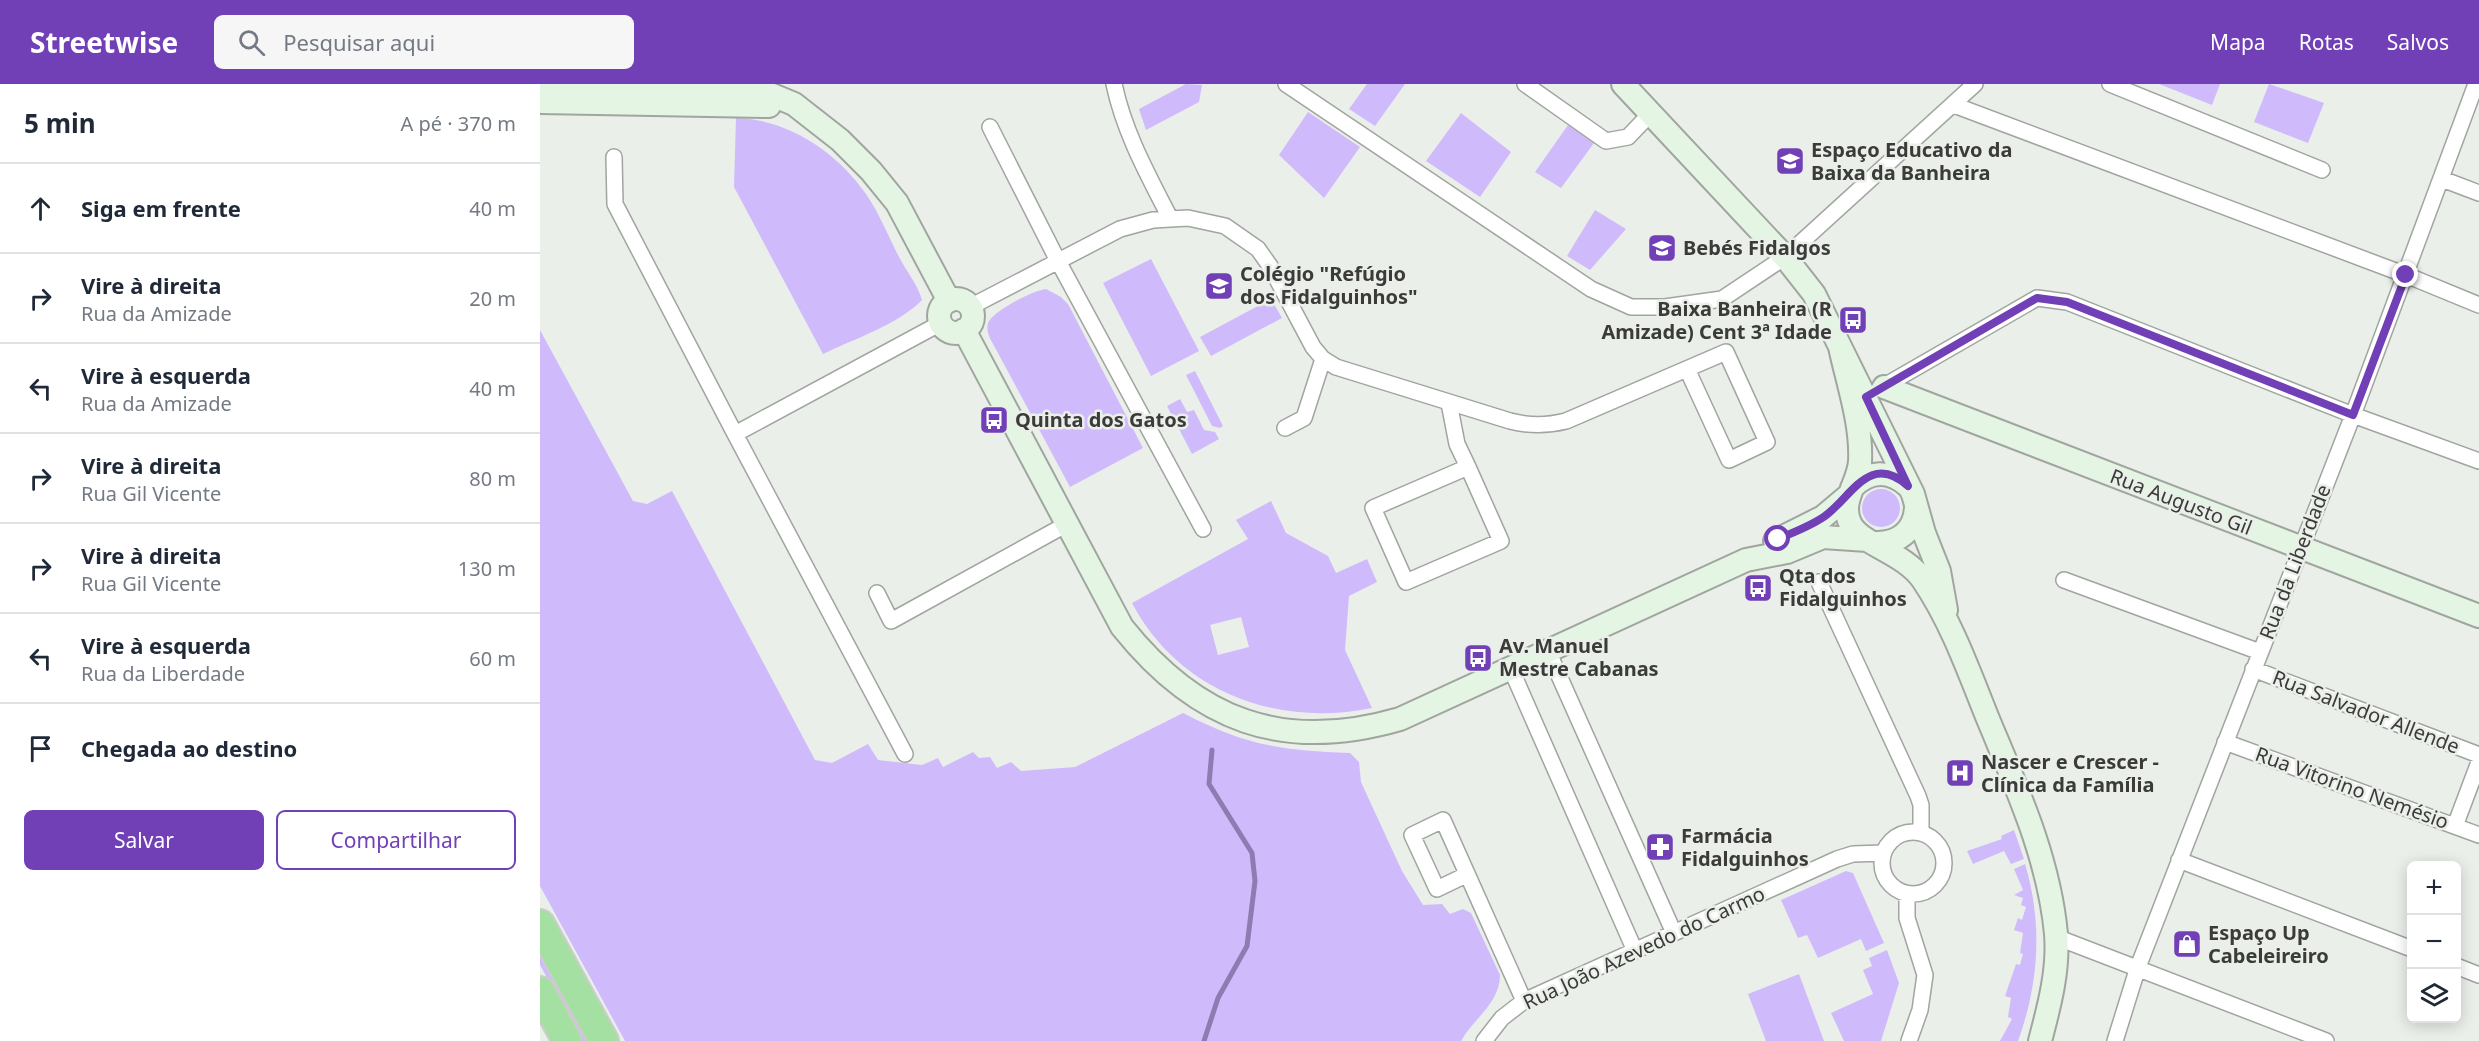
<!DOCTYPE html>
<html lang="pt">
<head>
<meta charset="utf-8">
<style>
	:root { --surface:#fff; --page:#f6f6f7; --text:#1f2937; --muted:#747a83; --line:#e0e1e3; --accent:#713fb6 }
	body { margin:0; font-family:"Noto Sans",sans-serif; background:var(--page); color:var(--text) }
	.controls { position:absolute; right:18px; bottom:18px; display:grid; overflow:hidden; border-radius:9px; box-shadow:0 3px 15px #0003 }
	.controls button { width:54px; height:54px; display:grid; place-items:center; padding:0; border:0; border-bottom:2px solid var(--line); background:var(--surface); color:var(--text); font:30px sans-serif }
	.stop { position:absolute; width:18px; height:18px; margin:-14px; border:4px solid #713fb6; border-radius:50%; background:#fff }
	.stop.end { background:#713fb6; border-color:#fff; box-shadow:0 2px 6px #0008 }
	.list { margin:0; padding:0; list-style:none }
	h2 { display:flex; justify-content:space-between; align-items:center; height:78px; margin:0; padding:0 24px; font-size:26px }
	h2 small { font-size:20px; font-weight:400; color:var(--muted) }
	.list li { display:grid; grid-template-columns:39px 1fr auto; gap:18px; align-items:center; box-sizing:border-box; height:90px; padding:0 24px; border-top:2px solid var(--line) }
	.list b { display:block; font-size:22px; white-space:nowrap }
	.list p { margin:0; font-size:20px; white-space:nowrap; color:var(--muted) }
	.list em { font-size:20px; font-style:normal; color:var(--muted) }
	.actions { display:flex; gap:12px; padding:18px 24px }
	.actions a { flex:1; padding:14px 0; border:2px solid var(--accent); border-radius:9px; text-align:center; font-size:21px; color:var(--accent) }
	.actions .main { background:var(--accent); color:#fff }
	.icon { flex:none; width:33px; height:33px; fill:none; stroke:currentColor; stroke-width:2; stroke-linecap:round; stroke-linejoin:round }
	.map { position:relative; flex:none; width:1939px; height:957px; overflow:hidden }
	header { display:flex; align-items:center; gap:36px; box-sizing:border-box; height:84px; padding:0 30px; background:var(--accent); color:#fff }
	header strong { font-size:28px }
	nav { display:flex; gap:33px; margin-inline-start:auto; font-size:21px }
	.search { width:420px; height:54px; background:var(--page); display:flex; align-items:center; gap:15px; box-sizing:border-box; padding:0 21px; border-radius:9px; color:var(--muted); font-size:22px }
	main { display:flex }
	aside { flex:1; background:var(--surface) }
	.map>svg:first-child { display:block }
	.green { fill:#cfbbfb; fill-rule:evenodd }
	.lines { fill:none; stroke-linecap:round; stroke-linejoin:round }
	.stream { stroke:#8d7bb1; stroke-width:5 }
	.street-casing { stroke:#a0a5a0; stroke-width:18 }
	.secondary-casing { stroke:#a0a5a0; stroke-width:26 }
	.highway-casing { stroke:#ccc; stroke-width:32 }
	.street { stroke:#fff; stroke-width:15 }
	.secondary { stroke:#e4f6e3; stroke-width:22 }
	.highway { stroke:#a5e0a3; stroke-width:28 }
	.route { stroke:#713fb6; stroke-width:8 }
	.labels { text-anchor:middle; stroke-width:5; stroke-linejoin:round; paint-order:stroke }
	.poi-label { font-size:20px; font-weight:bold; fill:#3b3c3a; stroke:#ebefea; text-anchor:start }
	.street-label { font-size:20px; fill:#3b3c3a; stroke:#ebefea }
</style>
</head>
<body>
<header>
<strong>Streetwise</strong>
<div class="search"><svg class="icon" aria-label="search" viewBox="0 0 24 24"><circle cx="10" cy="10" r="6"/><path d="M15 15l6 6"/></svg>Pesquisar aqui</div>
<nav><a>Mapa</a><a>Rotas</a><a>Salvos</a></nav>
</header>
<main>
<aside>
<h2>5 min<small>A pé · 370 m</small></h2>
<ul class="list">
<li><svg class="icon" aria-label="ahead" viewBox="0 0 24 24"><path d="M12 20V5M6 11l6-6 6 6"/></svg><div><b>Siga em frente</b></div><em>40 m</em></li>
<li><svg class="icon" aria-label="right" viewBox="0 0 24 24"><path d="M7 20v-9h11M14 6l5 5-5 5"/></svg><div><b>Vire à direita</b><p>Rua da Amizade</p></div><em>20 m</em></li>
<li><svg class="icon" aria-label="left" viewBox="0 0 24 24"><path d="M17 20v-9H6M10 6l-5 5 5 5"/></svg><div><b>Vire à esquerda</b><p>Rua da Amizade</p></div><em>40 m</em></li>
<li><svg class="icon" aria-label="right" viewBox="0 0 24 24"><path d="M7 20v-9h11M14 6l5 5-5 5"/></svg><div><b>Vire à direita</b><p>Rua Gil Vicente</p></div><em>80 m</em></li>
<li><svg class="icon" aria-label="right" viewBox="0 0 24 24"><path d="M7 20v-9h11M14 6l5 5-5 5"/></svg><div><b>Vire à direita</b><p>Rua Gil Vicente</p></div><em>130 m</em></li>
<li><svg class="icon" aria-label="left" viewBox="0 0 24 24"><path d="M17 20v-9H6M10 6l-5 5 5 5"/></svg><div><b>Vire à esquerda</b><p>Rua da Liberdade</p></div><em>60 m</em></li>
<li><svg class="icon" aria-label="arrive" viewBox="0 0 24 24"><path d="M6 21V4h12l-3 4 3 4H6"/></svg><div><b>Chegada ao destino</b></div></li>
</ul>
<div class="actions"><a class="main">Salvar</a><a>Compartilhar</a></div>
</aside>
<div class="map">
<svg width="1939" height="957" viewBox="0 0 1939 957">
	<rect width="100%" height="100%" fill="#ebefea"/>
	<!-- green -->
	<path class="green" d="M 646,0 L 662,1 L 659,18 L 606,46 L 599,25 Z
		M 827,0 L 865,0 L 835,42 L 809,25 Z
		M 1619,0 L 1680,0 L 1672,21 Z
		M 1729,0 L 1784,19 L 1768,59 L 1714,38 Z
		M 768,28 L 820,63 L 784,114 L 739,71 Z
		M 921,29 L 971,68 L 940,113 L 886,77 Z
		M 196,34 C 248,35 297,68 326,110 C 339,129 348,151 358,171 C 366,187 377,199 382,216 C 359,240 314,255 283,270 L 194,103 Z
		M 1028,41 L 1054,59 L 1021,104 L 995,88 Z
		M 1055,126 L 1086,145 L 1050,186 L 1027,172 Z
		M 611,175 L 659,267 L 611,292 L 563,199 Z
		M 506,205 L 521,213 L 528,220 L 603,364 L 530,403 L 452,258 C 449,253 446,246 448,239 C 452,228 493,206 506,205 Z
		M 731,215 L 742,234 L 671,272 L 660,253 Z
		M 0,246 L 93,417 L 107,420 L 132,407 L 275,676 L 292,679 L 328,660 L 338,676 L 382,681 L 398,674 L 403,683 L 433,668 L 439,674 L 450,673 L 457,684 L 471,678 L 481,687 L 535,683 L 643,629 C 707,662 740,666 810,669 L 819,678 L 821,698 L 862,787 L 883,821 L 902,820 L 910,830 L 923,825 L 931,829 L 960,891 C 960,919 934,934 921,957 L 85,957 L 0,802 Z
		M 655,287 L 683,342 L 680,344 L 672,342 L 646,291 Z
		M 640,315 L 647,328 L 654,326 L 664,346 L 675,348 L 679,355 L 652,370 L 627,322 Z
		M1322 424a19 19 0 1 1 38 0a19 19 0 1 1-38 0Z
		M 731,417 L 746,449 L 788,472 L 796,489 L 827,475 L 837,498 L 809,512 L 805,566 L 832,624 C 737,644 638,607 592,519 L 708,455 L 696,436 ZM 701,533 L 709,563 L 678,571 L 670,541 Z
		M 1474,746 L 1484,775 L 1471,780 L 1464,767 L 1433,780 L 1427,767 L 1462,755 L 1461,752 Z
		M 1485,780 C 1503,840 1499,899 1478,957 L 1460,957 L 1472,935 L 1468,933 L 1471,914 L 1465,912 L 1476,880 L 1480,881 L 1483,870 L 1480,869 L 1483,849 L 1474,846 L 1478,834 L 1482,836 L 1486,823 L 1481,821 L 1483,814 L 1474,811 L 1483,806 L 1474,785 Z
		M 1306,787 L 1313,789 L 1344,859 L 1326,867 L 1321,855 L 1278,874 L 1267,851 L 1258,854 L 1241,816 Z
		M 0,859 L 53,957 L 42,957 L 0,881 Z
		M 1347,866 L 1359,899 L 1341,957 L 1304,957 L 1291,929 L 1333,910 L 1323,886 L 1332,882 L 1329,874 Z
		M 1259,890 L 1284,957 L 1226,957 L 1208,910 Z"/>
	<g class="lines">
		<!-- stream -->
		<path class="stream" d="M 664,957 L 678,914 L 707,862 L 715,797 L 712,769 L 669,700 L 672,666"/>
		<!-- street casing -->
		<g class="street-casing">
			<path id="street" d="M 574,0 C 584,48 608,91 630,134
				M 746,0 L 1051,205 L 1091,223 L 1125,223 L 1182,215 L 1245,173 L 1435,0
				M 985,0 L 1066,57 L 1088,53 L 1111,29
				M 1570,0 L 1782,86
				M 1414,21 L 1866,191 L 1939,221
				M 450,43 L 518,177 L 663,445
				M 74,73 L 75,120 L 195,350
				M 1902,95 L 1939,109
				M 430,223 L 580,145 L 613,136 L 648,134 L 685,142 L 718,165 L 730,182 L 773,263 L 783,275 L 796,283 L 970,337 C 990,342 1006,342 1026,337 L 1186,268 L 1227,358 L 1189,376 L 1147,285
				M 1339,305 L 1497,214 L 1527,218 L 1813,331 L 1939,377
				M 909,319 L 917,360 L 928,383
				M 745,344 L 764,334 L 783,275
				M 928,383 L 961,457 L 866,498 L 833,424 Z
				M 1524,496 L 1720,568
				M 1279,498 L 1378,712 L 1381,721 L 1381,749
				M 337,509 L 351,537 L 527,440
				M 1008,567 L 1134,849
				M 971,585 L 1095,867
				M 1713,585 L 1939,671
				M 1685,658 L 1939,751
				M 365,670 L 195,350 L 401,239
				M 1915,742 L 1939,678
				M1342 779a31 31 0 1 1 62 0a31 31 0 1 1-62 0Z
				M 1639,776 L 1872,865
				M 926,791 L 897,805 L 872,751 L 903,736 L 984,917
				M 1367,810 L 1367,834 L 1385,891 L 1380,926 L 1369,957
				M 1516,853 L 1786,957
				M 1916,882 L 1939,891
				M 944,957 L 962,934 L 984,917 L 1297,775 L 1313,770 L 1343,769
				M 1575,957 L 1598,883 L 1813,331 L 1936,0"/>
		</g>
		<!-- secondary casing -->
		<g class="secondary-casing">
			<path id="secondary" d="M 1083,0 L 1245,173 L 1274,210 L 1373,410 L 1384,449 L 1399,487 L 1406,526
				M 0,1 L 199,3 L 230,10 L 254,20 L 300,56 L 331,87 L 357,119 L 409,217
				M 0,18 L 229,22
				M399 232a17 17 0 1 1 34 0a17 17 0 1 1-34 0Z
				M 424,246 L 582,543 C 657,637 743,669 860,635 L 1206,476 L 1247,468 L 1283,453 L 1327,456
				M 1300,263 C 1308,300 1322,340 1320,378 C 1318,400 1300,417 1310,439 C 1319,460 1364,468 1383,496 C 1412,539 1429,588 1448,635 C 1477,705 1509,774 1516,850 C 1519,886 1509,923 1500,957
				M 1344,303 L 1939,532
				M 1312,404 C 1329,386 1350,386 1368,402
				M 1235,457 L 1283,433 L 1308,412
				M 1335,459 C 1359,460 1376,446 1376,421"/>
		</g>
		<!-- highway casing -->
		<g class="highway-casing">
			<path id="highway" d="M 0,840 L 64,957
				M 0,907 L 27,957"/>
		</g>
		<!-- street -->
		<use href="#street" class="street"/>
		<!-- secondary -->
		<use href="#secondary" class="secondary"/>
		<!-- highway -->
		<use href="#highway" class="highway"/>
	</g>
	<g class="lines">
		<!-- route -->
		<path class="route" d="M 1238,455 C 1254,448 1271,442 1285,432 C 1312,412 1330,368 1368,402 L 1326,313 L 1497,214 L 1527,218 L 1813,331 L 1866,191"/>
	</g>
	<!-- icons -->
	<defs>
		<g id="school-square" transform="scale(1.5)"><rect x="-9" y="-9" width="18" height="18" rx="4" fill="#713fb6" stroke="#ebefea"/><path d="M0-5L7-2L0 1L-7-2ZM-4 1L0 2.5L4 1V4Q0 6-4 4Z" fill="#fff"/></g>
		<g id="bus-square" transform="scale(1.5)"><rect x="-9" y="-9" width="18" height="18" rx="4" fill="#713fb6" stroke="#ebefea"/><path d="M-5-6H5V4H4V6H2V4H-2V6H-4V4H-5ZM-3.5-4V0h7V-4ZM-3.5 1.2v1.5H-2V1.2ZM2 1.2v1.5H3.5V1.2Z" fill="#fff"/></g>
		<g id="hospital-square" transform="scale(1.5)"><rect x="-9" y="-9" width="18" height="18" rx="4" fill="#713fb6" stroke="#ebefea"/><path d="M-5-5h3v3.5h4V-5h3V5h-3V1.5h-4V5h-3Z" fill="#fff"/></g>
		<g id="pharmacy-square" transform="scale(1.5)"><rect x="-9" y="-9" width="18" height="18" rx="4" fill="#713fb6" stroke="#ebefea"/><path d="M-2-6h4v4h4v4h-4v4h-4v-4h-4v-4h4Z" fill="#fff"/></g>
		<g id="shop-square" transform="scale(1.5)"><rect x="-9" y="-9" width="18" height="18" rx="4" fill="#713fb6" stroke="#ebefea"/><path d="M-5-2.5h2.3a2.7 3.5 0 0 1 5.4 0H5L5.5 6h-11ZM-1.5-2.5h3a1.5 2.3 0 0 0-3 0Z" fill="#fff"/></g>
	</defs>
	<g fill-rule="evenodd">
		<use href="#school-square" x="1250" y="77"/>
		<use href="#school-square" x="1122" y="164"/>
		<use href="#school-square" x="679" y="202"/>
		<use href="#bus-square" x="1313" y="236"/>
		<use href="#bus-square" x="454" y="336"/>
		<use href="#bus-square" x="1218" y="504"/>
		<use href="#bus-square" x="938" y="574"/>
		<use href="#hospital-square" x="1420" y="689"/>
		<use href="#pharmacy-square" x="1120" y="763"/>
		<use href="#shop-square" x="1647" y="860"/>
	</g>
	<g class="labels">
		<!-- poi labels -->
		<g class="poi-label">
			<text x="1271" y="73">Espaço Educativo da<tspan x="1271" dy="23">Baixa da Banheira</tspan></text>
			<text x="1143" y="171">Bebés Fidalgos</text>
			<text x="700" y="197">Colégio "Refúgio<tspan x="700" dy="23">dos Fidalguinhos"</tspan></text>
			<text x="1292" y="232" text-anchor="end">Baixa Banheira (R<tspan x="1292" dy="23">Amizade) Cent 3ª Idade</tspan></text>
			<text x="475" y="343">Quinta dos Gatos</text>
			<text x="1239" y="499">Qta dos<tspan x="1239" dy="23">Fidalguinhos</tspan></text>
			<text x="959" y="569">Av. Manuel<tspan x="959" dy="23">Mestre Cabanas</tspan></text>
			<text x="1441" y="685">Nascer e Crescer -<tspan x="1441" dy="23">Clínica da Família</tspan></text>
			<text x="1141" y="759">Farmácia<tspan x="1141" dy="23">Fidalguinhos</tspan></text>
			<text x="1668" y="856">Espaço Up<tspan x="1668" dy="23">Cabeleireiro</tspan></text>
		</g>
		<!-- street labels -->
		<g class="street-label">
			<text transform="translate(1641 418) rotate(21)" y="7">Rua Augusto Gil</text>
			<text transform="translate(1755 478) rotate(-69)" y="7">Rua da Liberdade</text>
			<text transform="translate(1826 628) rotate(21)" y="7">Rua Salvador Allende</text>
			<text transform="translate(1812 704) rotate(20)" y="7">Rua Vitorino Nemésio</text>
			<text transform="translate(1104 864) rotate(-25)" y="7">Rua João Azevedo do Carmo</text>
		</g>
	</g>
</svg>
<div class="controls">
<button>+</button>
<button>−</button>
<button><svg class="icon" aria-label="layers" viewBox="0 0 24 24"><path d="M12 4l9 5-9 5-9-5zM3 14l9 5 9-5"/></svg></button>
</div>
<div class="stop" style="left:1238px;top:455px"></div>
<div class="stop end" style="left:1866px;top:191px"></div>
</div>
</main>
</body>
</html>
